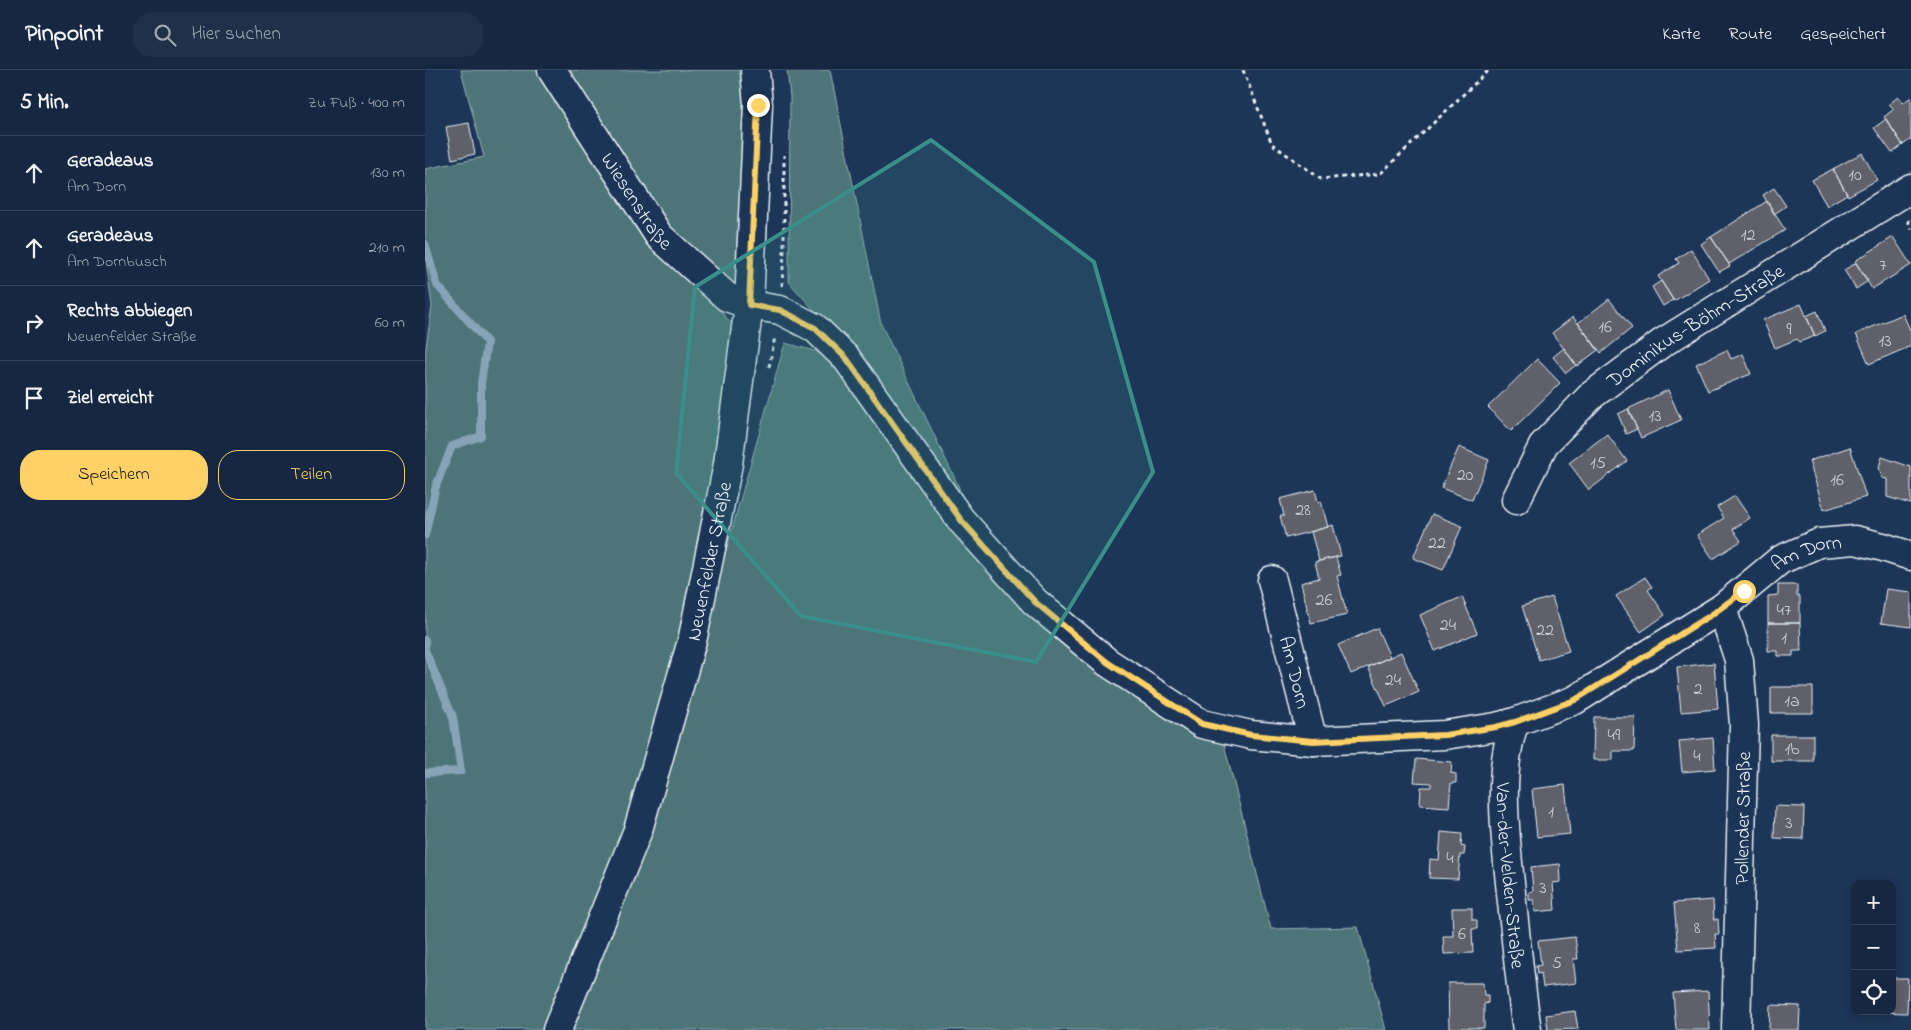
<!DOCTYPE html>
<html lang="de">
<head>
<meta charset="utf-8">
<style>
	:root { --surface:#162841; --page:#1f3048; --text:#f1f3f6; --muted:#9ea6b1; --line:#35445a; --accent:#ffd166 }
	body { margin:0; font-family:"Indie Flower",sans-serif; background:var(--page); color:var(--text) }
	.controls { position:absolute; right:15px; bottom:15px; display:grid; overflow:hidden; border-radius:10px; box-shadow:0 2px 8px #0003 }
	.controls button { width:45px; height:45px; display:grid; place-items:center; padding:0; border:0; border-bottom:1px solid var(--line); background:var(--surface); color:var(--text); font:25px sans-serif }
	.stop { position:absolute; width:15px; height:15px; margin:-11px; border:4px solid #ffd166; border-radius:50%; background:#fff }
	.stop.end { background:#ffd166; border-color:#fff; box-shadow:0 1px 5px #0008 }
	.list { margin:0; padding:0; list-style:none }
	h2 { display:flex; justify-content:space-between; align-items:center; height:65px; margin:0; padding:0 20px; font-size:21px }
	h2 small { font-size:16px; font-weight:400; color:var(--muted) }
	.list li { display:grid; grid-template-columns:32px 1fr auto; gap:15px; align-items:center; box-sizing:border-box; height:75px; padding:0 20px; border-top:1px solid var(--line) }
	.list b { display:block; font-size:19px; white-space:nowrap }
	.list p { margin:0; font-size:16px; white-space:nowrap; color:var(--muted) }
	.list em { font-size:16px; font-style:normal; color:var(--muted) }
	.actions { display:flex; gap:10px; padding:15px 20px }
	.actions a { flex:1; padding:11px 0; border:1px solid var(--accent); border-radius:20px; text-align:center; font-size:18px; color:var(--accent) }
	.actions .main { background:var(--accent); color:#111 }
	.icon { flex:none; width:28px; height:28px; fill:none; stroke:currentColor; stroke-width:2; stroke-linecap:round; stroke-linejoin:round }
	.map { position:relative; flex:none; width:1486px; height:960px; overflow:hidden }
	header { display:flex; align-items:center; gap:30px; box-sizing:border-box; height:70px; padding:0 25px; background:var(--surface); border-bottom:1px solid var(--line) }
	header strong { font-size:24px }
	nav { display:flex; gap:28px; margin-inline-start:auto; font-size:18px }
	.search { width:350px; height:45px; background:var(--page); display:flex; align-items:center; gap:12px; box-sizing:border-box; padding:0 18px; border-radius:20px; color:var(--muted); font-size:19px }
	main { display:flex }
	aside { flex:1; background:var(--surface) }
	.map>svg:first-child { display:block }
	.green { fill:#4d7478; stroke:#9ab2b8 }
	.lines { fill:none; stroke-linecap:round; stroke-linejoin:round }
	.stream { stroke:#86a4b7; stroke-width:8 }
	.building { fill:#5f6069; stroke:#e8f1f8 }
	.minor-casing { stroke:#e8f1f8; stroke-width:31 }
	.major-casing { stroke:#e8f1f8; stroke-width:31 }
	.path { stroke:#e8f1f8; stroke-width:3; stroke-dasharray:4 4; stroke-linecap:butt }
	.minor { stroke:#1d3557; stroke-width:28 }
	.major { stroke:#1d3557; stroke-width:28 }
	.route { stroke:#ffd166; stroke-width:6 }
	.marked { fill:#3a8f8a; fill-opacity:0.2; stroke:#3a8f8a; stroke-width:4; stroke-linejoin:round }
	.labels { text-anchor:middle; stroke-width:5; stroke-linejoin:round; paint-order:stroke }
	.number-label { font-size:18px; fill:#c6cdd4 }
	.street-label { font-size:20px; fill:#e8f1f8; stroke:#1d3557 }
</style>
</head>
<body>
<header>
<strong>Pinpoint</strong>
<div class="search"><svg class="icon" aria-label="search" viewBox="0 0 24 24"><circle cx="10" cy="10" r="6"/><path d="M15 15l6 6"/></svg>Hier suchen</div>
<nav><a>Karte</a><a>Route</a><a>Gespeichert</a></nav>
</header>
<main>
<aside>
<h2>5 Min.<small>Zu Fuß · 400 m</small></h2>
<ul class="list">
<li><svg class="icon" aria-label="ahead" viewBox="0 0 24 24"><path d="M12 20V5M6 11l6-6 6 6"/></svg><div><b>Geradeaus</b><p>Am Dorn</p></div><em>130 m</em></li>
<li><svg class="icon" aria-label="ahead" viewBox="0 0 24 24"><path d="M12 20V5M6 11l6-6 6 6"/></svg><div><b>Geradeaus</b><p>Am Dornbusch</p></div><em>210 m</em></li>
<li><svg class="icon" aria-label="right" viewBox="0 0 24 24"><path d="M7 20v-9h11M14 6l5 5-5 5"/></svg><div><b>Rechts abbiegen</b><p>Neuenfelder Straße</p></div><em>60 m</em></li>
<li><svg class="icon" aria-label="arrive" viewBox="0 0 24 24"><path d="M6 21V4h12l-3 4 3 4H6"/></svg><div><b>Ziel erreicht</b></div></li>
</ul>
<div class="actions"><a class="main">Speichern</a><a>Teilen</a></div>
</aside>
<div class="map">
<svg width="1486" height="960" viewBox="0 0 1486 960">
	<rect width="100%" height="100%" fill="#1d3557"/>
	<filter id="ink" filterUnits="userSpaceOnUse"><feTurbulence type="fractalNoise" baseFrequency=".02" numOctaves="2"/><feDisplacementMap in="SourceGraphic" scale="10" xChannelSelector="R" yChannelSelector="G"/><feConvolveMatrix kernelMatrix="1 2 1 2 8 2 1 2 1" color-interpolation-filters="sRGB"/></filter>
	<g filter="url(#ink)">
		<!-- green -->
		<path class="green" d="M 36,0 L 123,0 L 233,175 L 312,259 L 289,522 L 360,273 L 390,281 L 416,295 L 601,532 L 797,666 L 846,859 L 933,857 L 961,960 L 0,960 L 0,284 L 7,236 L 0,184 L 0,99 L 59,87 Z
			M 135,0 L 321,0 L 312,221 L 238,160 Z
			M 362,0 L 405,0 L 456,254 L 533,415 L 542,441 L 434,290 L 364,212 L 365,27 Z"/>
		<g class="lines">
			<!-- stream -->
			<path class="stream" d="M 0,174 L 12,215 L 62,272 L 56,313 L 56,366 L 27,376 L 11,416 L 0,465
				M 0,570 L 0,580 L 28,647 L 36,701 L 0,703"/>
		</g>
		<!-- building -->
		<path class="building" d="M 1473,27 L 1478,33 L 1486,27 L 1486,69 L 1478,75 L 1459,47 L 1469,39 L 1464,34 Z
			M 1461,49 L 1478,75 L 1467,83 L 1449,58 Z
			M 44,53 L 50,84 L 27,89 L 21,57 Z
			M 1437,83 L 1452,110 L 1423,126 L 1408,99 Z
			M 1408,99 L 1422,124 L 1402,136 L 1387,110 Z
			M 1349,118 L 1361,136 L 1349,144 L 1338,125 Z
			M 1342,131 L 1360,160 L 1304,194 L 1286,167 Z
			M 1286,167 L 1305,196 L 1294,202 L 1276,174 Z
			M 1468,167 L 1486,195 L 1447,219 L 1430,191 Z
			M 1266,179 L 1284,209 L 1249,231 L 1233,206 L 1254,193 L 1251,189 Z
			M 1431,193 L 1443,211 L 1431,219 L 1419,200 Z
			M 1236,211 L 1248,230 L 1238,236 L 1227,217 Z
			M 1184,229 L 1207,258 L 1176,283 L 1153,253 Z
			M 1376,234 L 1390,266 L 1374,272 L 1372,269 L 1350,278 L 1338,250 Z
			M 1392,241 L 1400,261 L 1390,266 L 1381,246 Z
			M 1478,244 L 1486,262 L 1486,276 L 1444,294 L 1431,264 Z
			M 1148,247 L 1173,280 L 1152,296 L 1127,263 Z
			M 1139,278 L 1151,295 L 1141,303 L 1128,287 Z
			M 1302,280 L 1306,289 L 1318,284 L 1326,304 L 1283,321 L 1271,294 Z
			M 1112,289 L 1135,313 L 1086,361 L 1063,337 Z
			M 1243,320 L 1256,350 L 1216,368 L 1203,339 Z
			M 1203,339 L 1212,359 L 1201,364 L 1193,344 Z
			M 1182,364 L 1202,391 L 1164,420 L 1144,393 Z
			M 1034,377 L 1064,390 L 1047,430 L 1016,418 Z
			M 1425,377 L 1441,427 L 1399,440 L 1384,391 Z
			M 1457,387 L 1486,397 L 1486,434 L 1462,427 L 1462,409 L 1457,408 L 1454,397 Z
			M 890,420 L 893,432 L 896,431 L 903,457 L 861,468 L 855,446 L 859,446 L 855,429 Z
			M 1310,426 L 1325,448 L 1308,459 L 1316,471 L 1288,489 L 1272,465 L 1299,448 L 1292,437 Z
			M 1007,444 L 1037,456 L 1018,500 L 988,488 Z
			M 908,455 L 916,486 L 894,491 L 886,462 Z
			M 911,487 L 916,505 L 912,506 L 922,545 L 886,553 L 876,513 L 894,508 L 890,492 Z
			M 1220,507 L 1227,517 L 1223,520 L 1240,545 L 1216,562 L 1191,526 Z
			M 1353,515 L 1372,515 L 1372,526 L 1375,526 L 1375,553 L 1343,553 L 1343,526 L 1353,525 Z
			M 1461,519 L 1486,522 L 1486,557 L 1456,553 Z
			M 1037,527 L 1052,563 L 1010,581 L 995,545 Z
			M 1127,527 L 1144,581 L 1114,590 L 1097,536 Z
			M 1343,553 L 1375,553 L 1376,581 L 1368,581 L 1368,586 L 1353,586 L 1353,581 L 1343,581 Z
			M 952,558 L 965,587 L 926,604 L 913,575 Z
			M 976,582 L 994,622 L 961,636 L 943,597 Z
			M 1289,593 L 1293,639 L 1256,642 L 1252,597 Z
			M 1346,617 L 1388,617 L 1388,643 L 1346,643 Z
			M 1169,647 L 1210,647 L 1209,681 L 1188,681 L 1188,690 L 1168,690 Z
			M 1346,665 L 1388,665 L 1388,691 L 1346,691 Z
			M 1288,668 L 1290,699 L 1257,702 L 1254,671 Z
			M 991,689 L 1027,692 L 1026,703 L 1031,704 L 1031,713 L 1026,713 L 1024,737 L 995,735 L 996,717 L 1006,717 L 1006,713 L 989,712 Z
			M 1140,715 L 1145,764 L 1112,767 L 1107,719 Z
			M 1350,736 L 1379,737 L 1378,769 L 1349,768 Z
			M 1016,762 L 1037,764 L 1036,776 L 1040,777 L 1039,785 L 1035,785 L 1033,809 L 1004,808 L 1005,789 L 1014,790 Z
			M 1135,794 L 1136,812 L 1128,813 L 1130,840 L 1110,842 L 1109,830 L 1104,830 L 1104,822 L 1108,821 L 1106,797 Z
			M 1288,830 L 1289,850 L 1293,849 L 1294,864 L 1290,864 L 1291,878 L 1253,880 L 1249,833 Z
			M 1027,838 L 1047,838 L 1047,850 L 1052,850 L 1052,859 L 1047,859 L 1048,883 L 1019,884 L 1018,866 L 1028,866 Z
			M 1150,867 L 1153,889 L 1148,889 L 1151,913 L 1118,917 L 1116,903 L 1112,904 L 1111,896 L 1116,895 L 1113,871 Z
			M 1467,908 L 1483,908 L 1482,943 L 1449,942 L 1467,941 Z
			M 1023,913 L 1058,913 L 1059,925 L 1063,925 L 1063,933 L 1059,934 L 1059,958 L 1024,958 Z
			M 1283,921 L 1285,960 L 1251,960 L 1248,923 Z
			M 1345,935 L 1375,936 L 1374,960 L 1344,960 Z
			M 1150,941 L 1153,959 L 1123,960 L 1121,945 Z"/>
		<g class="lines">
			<!-- minor casing -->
			<g class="minor-casing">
				<g id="minor">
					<path id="s1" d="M 127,0 L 234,166 L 302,227 L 324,235 L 355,240 L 390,258 L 422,289 L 536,450 L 610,532 L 682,592 L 777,654 L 826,665 L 888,671 L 1020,665 L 1071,657 L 1090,652 L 1150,630 L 1297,538 L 1355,490 L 1394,473 L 1430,470 L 1458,477 L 1486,486"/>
					<path id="s2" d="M 1091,430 L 1119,374 L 1167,325 L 1237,273 L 1486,118"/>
					<path id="s3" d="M 847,510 L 888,671"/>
					<path d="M 1297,538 L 1314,590 L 1319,655 L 1311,960"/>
					<path id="s4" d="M 1090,652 C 1071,701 1081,771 1086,823 C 1091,869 1095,914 1102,960"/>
				</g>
			</g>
			<!-- major casing -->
			<g class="major-casing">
				<g id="major">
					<path id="s5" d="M 132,960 L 213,760 L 268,567 L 303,394 L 324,235 L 333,35 L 330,0"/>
				</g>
			</g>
			<!-- path -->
			<path class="path" d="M 818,0 L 847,74 L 896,109 L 955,104 L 1064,0
				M 1483,150 L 1486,159
				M 357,216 L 359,180 L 359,85
				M 344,297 L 350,267"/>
			<!-- minor -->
			<use href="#minor" class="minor"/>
			<!-- major -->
			<use href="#major" class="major"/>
		</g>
	</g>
	<g class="lines" filter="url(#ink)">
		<!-- route -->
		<path class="route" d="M 333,35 L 324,235 L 355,240 L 390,258 L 422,289 L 536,450 L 610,532 L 682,592 L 777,654 L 826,665 L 888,671 L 1020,665 L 1071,657 L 1090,652 L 1150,630 L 1286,545 L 1319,521"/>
	</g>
	<!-- marked area -->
	<path class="marked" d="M 506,70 L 669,192 L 728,402 L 611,592 L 376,546 L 251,403 L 270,217 Z"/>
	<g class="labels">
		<!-- number labels -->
		<g class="number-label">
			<text x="1430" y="110">10</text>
			<text x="1323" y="170">12</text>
			<text x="1458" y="200">7</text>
			<text x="1180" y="262">16</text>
			<text x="1364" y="264">9</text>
			<text x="1460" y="276">13</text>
			<text x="1230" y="351">13</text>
			<text x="1173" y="398">15</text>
			<text x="1040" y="410">20</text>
			<text x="1412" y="415">16</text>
			<text x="878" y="445">28</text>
			<text x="1012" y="478">22</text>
			<text x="899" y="535">26</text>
			<text x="1359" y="545">47</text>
			<text x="1023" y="560">24</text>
			<text x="1120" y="565">22</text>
			<text x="1359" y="573">1</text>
			<text x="968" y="615">24</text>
			<text x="1273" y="624">2</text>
			<text x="1367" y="636">1a</text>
			<text x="1189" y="670">49</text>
			<text x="1367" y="684">1b</text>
			<text x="1272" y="691">4</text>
			<text x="1126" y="747">1</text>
			<text x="1364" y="758">3</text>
			<text x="1025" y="793">4</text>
			<text x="1118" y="823">3</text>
			<text x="1272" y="863">8</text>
			<text x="1037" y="869">6</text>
			<text x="1132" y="898">5</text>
		</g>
		<!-- street labels -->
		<g class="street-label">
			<text dy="7" stroke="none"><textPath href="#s1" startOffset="156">Wiesenstraße</textPath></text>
			<text dy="7" stroke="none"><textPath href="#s2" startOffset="256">Dominikus-Böhm-Straße</textPath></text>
			<text dy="7" stroke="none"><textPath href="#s1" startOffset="1599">Am Dorn</textPath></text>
			<text dy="7" stroke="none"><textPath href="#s5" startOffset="494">Neuenfelder Straße</textPath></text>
			<text dy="7" stroke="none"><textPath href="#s3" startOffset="95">Am Dorn</textPath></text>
			<text transform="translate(1317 748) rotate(-89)" y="7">Pollender Straße</text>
			<text dy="7" stroke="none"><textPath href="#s4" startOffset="155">Van-der-Velden-Straße</textPath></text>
		</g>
	</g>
</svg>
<div class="controls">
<button>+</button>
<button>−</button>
<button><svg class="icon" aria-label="locate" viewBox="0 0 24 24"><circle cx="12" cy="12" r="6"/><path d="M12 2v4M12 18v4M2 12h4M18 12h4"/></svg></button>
</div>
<div class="stop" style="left:1319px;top:521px"></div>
<div class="stop end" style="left:333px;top:35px"></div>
</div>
</main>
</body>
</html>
